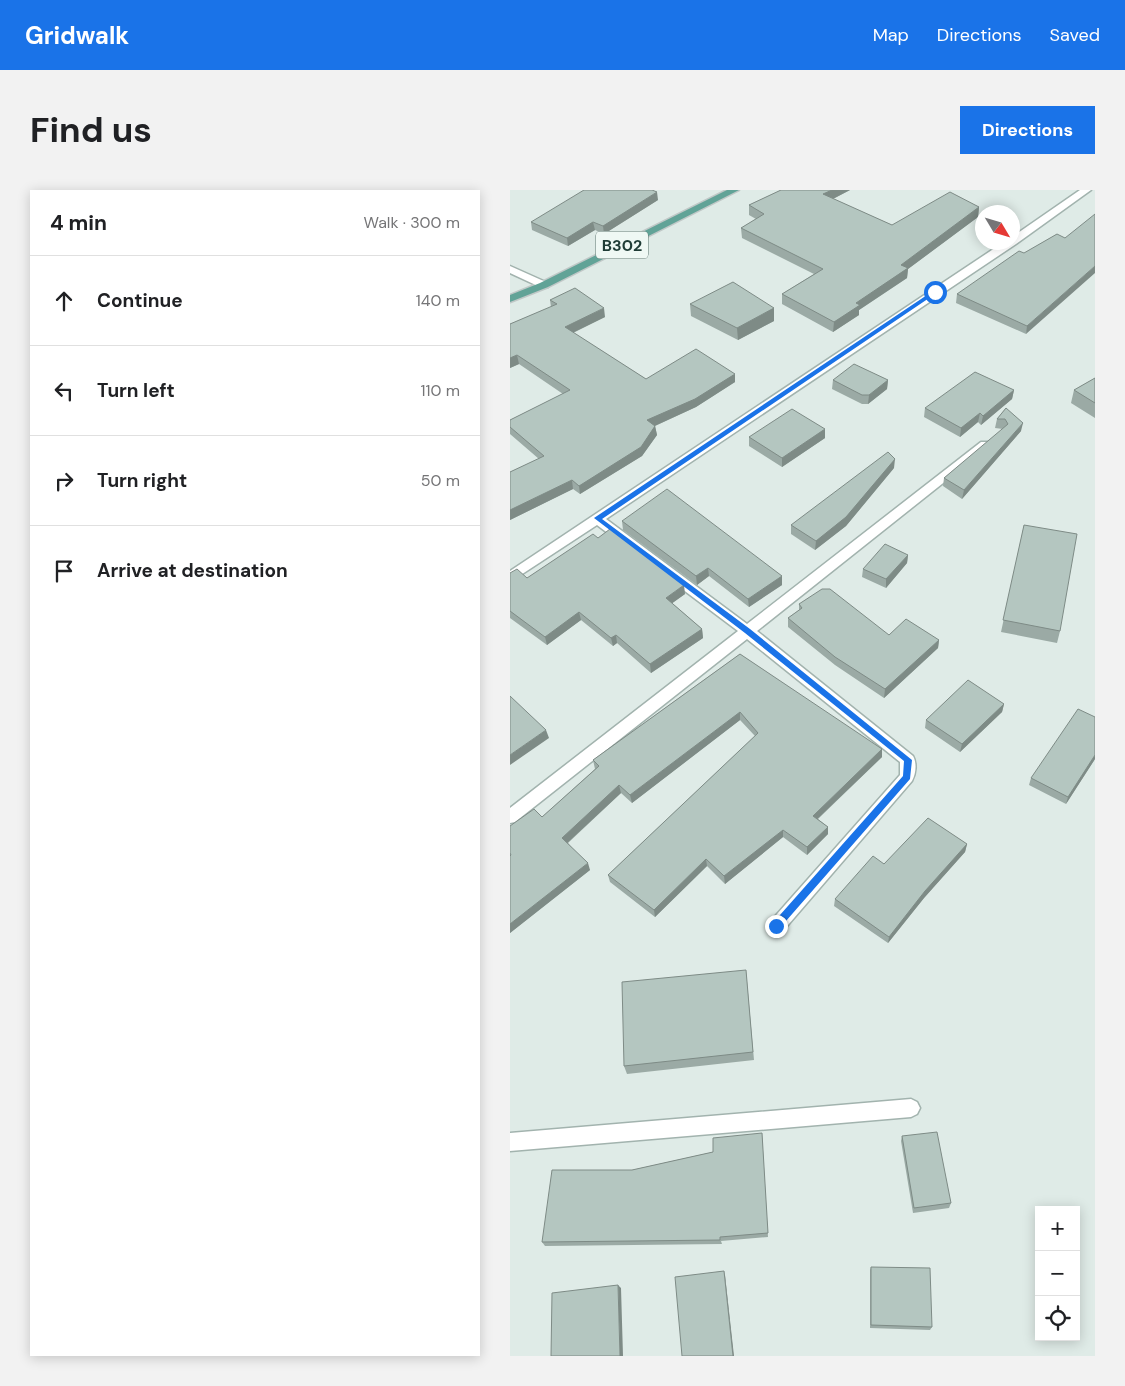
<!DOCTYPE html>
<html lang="en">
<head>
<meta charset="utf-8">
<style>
	:root { --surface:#fff; --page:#f2f2f2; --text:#202124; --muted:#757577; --line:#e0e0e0; --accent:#1a73e8 }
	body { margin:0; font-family:"DM Sans",sans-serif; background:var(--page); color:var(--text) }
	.controls { position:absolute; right:15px; bottom:15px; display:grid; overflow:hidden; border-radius:0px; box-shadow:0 2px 12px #0003 }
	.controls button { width:45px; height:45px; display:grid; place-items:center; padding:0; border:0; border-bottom:1px solid var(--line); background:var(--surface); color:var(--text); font:25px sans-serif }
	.compass { position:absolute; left:465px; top:15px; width:45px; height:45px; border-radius:50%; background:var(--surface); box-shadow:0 2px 12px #0003; rotate:128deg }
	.stop { position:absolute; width:15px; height:15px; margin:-11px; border:4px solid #1a73e8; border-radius:50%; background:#fff }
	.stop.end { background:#1a73e8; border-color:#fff; box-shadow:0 1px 5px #0008 }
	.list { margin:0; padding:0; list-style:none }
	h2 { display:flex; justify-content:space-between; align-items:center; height:65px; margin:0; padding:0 20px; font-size:21px }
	h2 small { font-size:16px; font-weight:400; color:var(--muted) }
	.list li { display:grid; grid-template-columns:32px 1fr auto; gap:15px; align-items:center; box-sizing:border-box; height:90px; padding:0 20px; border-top:1px solid var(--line) }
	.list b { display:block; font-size:19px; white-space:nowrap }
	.list em { font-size:16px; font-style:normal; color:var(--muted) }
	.icon { flex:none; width:28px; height:28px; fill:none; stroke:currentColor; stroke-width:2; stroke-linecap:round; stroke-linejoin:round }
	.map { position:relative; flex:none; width:585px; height:1166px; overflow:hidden; border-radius:0px }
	header { display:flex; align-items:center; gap:30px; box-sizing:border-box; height:70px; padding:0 25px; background:var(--accent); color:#fff }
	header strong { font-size:24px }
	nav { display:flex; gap:28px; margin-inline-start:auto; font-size:18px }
	.intro { display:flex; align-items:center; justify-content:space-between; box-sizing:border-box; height:120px; padding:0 30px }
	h1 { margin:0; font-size:35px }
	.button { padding:12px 22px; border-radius:0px; background:var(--accent); color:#fff; font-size:18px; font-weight:700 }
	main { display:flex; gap:30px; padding:0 30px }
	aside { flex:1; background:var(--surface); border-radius:0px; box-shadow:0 2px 12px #0003 }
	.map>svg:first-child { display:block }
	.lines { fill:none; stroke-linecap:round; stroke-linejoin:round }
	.minor-casing { stroke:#a2b3ae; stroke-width:3 }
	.primary-casing { stroke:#c0c8c7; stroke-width:3 }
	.minor { fill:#fff; fill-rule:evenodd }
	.primary { fill:#61a397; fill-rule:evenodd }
	.wall { fill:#9baaa5 }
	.shaded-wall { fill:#7e8b86 }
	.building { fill:#b4c6c0; stroke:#7e8b86 }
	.route { fill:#1a73e8 }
	.labels { text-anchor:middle; stroke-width:4; stroke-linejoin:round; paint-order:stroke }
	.shield { fill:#eff8f4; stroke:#5d746f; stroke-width:1 }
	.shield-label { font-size:16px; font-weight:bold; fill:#1f3c36 }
</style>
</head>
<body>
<header>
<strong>Gridwalk</strong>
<nav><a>Map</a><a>Directions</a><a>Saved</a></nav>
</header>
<div class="intro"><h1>Find us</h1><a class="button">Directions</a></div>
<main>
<aside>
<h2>4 min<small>Walk · 300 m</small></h2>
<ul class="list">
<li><svg class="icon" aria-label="ahead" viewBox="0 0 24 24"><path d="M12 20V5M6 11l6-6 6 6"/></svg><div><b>Continue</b></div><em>140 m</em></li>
<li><svg class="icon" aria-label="left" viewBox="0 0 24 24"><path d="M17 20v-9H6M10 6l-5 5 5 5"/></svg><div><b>Turn left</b></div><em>110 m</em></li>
<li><svg class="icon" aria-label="right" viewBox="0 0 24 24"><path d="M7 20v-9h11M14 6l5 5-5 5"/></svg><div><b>Turn right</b></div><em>50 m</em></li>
<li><svg class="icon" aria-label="arrive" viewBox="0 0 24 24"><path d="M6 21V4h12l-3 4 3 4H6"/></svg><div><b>Arrive at destination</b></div></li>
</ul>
</aside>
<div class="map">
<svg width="585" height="1166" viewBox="0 0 585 1166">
	<rect width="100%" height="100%" fill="#dfebe7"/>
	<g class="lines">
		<!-- minor casing -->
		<g class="minor-casing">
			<path id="minor" d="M 570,0 L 581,0 L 506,54 L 96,329 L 237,434 L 471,252 L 479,252 L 481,255 L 247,441 L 403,566 C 407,573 406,584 402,591 L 272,742 L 266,744 L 260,742 L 258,737 L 260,732 L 390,585 L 390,572 L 237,449 L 5,632 L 0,633 L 0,618 L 228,441 L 87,335 L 0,392 L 0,381 L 494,52 L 502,52 L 502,47 Z
				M 0,76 L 38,93 L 39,95 L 38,97 L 30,97 L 0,83 Z
				M 401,909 L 407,912 L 410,918 L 407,924 L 401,927 L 0,961 L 0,943 Z"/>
		</g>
		<!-- primary casing -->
		<g class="primary-casing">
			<path id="primary" d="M 217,0 L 229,0 L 38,97 L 0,112 L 0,105 L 30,93 Z"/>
		</g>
		<!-- minor -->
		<use href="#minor" class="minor"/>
		<!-- primary -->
		<use href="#primary" class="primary"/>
	</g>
	<!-- wall -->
	<path class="wall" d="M 271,0 L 340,0 L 323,9 L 382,35 L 469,17 L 468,27 L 398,79 L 397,88 L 349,120 L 349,125 L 323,142 L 272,114 L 272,104 L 304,84 L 232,48 L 231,38 L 246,29 L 239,25 L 239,15 Z
		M 148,10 L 94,44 L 85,40 L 58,56 L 22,40 L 21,32 Z
		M 547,44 L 516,144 L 446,113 L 447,104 Z
		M 40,110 L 95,127 L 63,143 L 136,189 L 225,192 L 186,217 L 145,236 L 147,245 L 132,266 L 70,304 L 63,299 L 0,330 L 0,282 L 29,269 L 0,244 L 0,230 L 53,204 L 9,174 L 0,178 L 0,134 L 41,117 Z
		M 180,114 L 264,118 L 264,131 L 228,150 L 181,126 Z
		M 585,188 L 585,228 L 561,213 L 564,200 Z
		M 323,190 L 378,190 L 377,199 L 358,214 L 352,214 L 322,199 Z
		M 504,200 L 502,209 L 471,235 L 468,232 L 450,247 L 414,227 L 415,218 Z
		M 496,218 L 511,241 L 452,309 L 433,296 L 434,288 L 493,239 L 485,238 L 487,229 Z
		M 315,239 L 315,248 L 272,277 L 239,256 L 239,247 Z
		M 384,278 L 336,336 L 305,360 L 281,344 L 281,335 Z
		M 112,331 L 272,386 L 272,395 L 239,417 L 199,386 L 187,395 L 113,340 Z
		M 514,335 L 550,441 L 547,453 L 491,442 Z
		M 398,365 L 397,373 L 376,398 L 352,387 L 353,379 Z
		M 0,383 L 17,388 L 175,404 L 162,413 L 192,439 L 193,448 L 141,483 L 107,453 L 103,456 L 71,430 L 37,455 L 0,428 Z
		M 289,414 L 379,445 L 429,450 L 428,458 L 374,508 L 325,475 L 278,437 L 278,428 L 289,420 Z
		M 230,464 L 372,567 L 308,629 L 318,637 L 318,644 L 297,665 L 273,647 L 215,694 L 197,676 L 145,727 L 100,692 L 98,685 L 245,546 L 230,530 L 122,613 L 111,603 L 58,653 L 80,680 L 0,743 L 0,636 L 32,627 L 85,579 L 83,570 Z
		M 494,514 L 492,522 L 450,562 L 415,538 L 416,530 Z
		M 585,569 L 556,614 L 519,595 L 521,588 Z
		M 457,654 L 455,662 L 414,708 L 378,753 L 324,716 L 325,709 L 374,674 Z
		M 236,780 L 244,870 L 117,884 L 114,876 Z
		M 252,943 L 258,1047 L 211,1051 L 212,1054 L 35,1056 L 32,1052 L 122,980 L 203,962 Z
		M 392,946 L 441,1013 L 439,1018 L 403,1023 L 391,951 Z
		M 361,1077 L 422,1137 L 420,1140 L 360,1138 L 360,1080 Z"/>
	<!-- shaded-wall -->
	<path class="shaded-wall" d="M 322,0 L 340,0 L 313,14 L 313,4 Z
		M 147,2 L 148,10 L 94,44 L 93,36 Z
		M 469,17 L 468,27 L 398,79 L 397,88 L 349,120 L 349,125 L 323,142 L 324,132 L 391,75 Z
		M 83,32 L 85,40 L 58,56 L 57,48 Z
		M 585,76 L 585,83 L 516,144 L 517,136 Z
		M 94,118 L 95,127 L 56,146 L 55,137 Z
		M 264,118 L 264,131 L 228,150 L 227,138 Z
		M 7,165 L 9,174 L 0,178 L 0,168 Z
		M 225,184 L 225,192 L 186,217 L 138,239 L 137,230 Z
		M 378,190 L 377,199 L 358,214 L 359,205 Z
		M 504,200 L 502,209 L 471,235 L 473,226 Z
		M 470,223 L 468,232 L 450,247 L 451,238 Z
		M 513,233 L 511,241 L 452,309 L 454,300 Z
		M 145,236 L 147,245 L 132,266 L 70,304 L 69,296 Z
		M 315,239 L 315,248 L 272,277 L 272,268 Z
		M 385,269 L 384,278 L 336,336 L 305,360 L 306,351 Z
		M 62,290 L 63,299 L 0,330 L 0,320 Z
		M 398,365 L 397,373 L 376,398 L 376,389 Z
		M 198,378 L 199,386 L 187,395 L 186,386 Z
		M 272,386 L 272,395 L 239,417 L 238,409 Z
		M 174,395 L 175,404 L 157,417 L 156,408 Z
		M 69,422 L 71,430 L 37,455 L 35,447 Z
		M 192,439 L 193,448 L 141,483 L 140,474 Z
		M 106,445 L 107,453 L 103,456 L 101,448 Z
		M 429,450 L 428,458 L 374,508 L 375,499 Z
		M 494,514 L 492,522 L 450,562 L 452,554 Z
		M 230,522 L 230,530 L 122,613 L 120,605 Z
		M 36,540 L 39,548 L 0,575 L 0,565 Z
		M 372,559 L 372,567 L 303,633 L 303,626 Z
		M 585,565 L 585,569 L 556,614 L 558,607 Z
		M 109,595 L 111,603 L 55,655 L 52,648 Z
		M 318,637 L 318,644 L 297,665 L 297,657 Z
		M 273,640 L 273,647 L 215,694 L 214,686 Z
		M 457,654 L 455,662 L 414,708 L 378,753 L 379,747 L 415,701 Z
		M 196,669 L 197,676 L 145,727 L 144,720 Z
		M 78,673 L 80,680 L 0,743 L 0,734 Z
		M 214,1081 L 215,1085 L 224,1166 L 223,1166 Z
		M 108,1095 L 111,1098 L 113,1166 L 110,1166 Z"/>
	<!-- building -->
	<path class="building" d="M 74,0 L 142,0 L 147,2 L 93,36 L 83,32 L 57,48 L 21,32 Z
		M 271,0 L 322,0 L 313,4 L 382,35 L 440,2 L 469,17 L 391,75 L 398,78 L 346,113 L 350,115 L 324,132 L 272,104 L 313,79 L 231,38 L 254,24 L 239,15 Z
		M 585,24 L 585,76 L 517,136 L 447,104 L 509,61 L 514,63 L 547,44 L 555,48 Z
		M 223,92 L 264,118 L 227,138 L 180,114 Z
		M 65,98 L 94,118 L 55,137 L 136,189 L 186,159 L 225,184 L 185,209 L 137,230 L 145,236 L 131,257 L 69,296 L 62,290 L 0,320 L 0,282 L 34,266 L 0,237 L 0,230 L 60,200 L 7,165 L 0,168 L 0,134 L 47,114 L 40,110 Z
		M 344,174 L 378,190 L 359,205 L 352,205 L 323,190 Z
		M 465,182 L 504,200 L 473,226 L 470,223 L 451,238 L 415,218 Z
		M 585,188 L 585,213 L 564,200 Z
		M 496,218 L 513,233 L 454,300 L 434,288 L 498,234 L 495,229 L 487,229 Z
		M 282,219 L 315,239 L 272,268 L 239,247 Z
		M 378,262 L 385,269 L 336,327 L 306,351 L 281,335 Z
		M 157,299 L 272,386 L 238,409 L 198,378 L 186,386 L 112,331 Z
		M 514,335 L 567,344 L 550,441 L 493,430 Z
		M 100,339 L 174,395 L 156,408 L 192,439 L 140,474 L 106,445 L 101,448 L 69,422 L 35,447 L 0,421 L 0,383 L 7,379 L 17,388 L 83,344 L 88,348 Z
		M 375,354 L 398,365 L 376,389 L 353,379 Z
		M 312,399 L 320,399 L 379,445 L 396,429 L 429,450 L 375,499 L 325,467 L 278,428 L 292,418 L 289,414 Z
		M 230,464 L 372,559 L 303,626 L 318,637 L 297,657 L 273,640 L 214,686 L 196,669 L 144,720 L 98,685 L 248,543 L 230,522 L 120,605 L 109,595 L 52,648 L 78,673 L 0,734 L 0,666 L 1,665 L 0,663 L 0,636 L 24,619 L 32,627 L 89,576 L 83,570 Z
		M 458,490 L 494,514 L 452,554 L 416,530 Z
		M 0,506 L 36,540 L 0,565 Z
		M 568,519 L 585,527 L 585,565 L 558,607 L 521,588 Z
		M 418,628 L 457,654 L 415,701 L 379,747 L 325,709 L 363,666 L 374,674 Z
		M 236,780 L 243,862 L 114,876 L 112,792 Z
		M 427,942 L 441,1013 L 404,1018 L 392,946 Z
		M 252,943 L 258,1043 L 210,1047 L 210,1050 L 32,1052 L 42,980 L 122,980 L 203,962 L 203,948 Z
		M 361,1077 L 420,1078 L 422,1137 L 361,1135 Z
		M 214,1081 L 223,1166 L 172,1166 L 165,1087 Z
		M 108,1095 L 110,1166 L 41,1166 L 42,1103 Z"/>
	<!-- route -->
	<path class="route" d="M 423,101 L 428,102 L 92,329 L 240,439 L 402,570 L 400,589 L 269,739 L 266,740 L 262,739 L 262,734 L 393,586 L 394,571 L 235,443 L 84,328 Z"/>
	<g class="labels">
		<!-- shield labels -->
		<rect class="shield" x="86" y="41.5" width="52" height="27" rx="4"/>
		<g class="shield-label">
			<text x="112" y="61">B302</text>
		</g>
	</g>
</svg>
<div class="controls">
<button>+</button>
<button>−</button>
<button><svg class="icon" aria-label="locate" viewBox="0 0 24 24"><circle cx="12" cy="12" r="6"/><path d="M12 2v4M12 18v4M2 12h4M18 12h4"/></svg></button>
</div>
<svg class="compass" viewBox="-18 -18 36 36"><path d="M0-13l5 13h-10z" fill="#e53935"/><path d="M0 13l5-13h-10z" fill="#757577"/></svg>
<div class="stop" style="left:425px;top:102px"></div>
<div class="stop end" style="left:266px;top:736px"></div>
</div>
</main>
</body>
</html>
